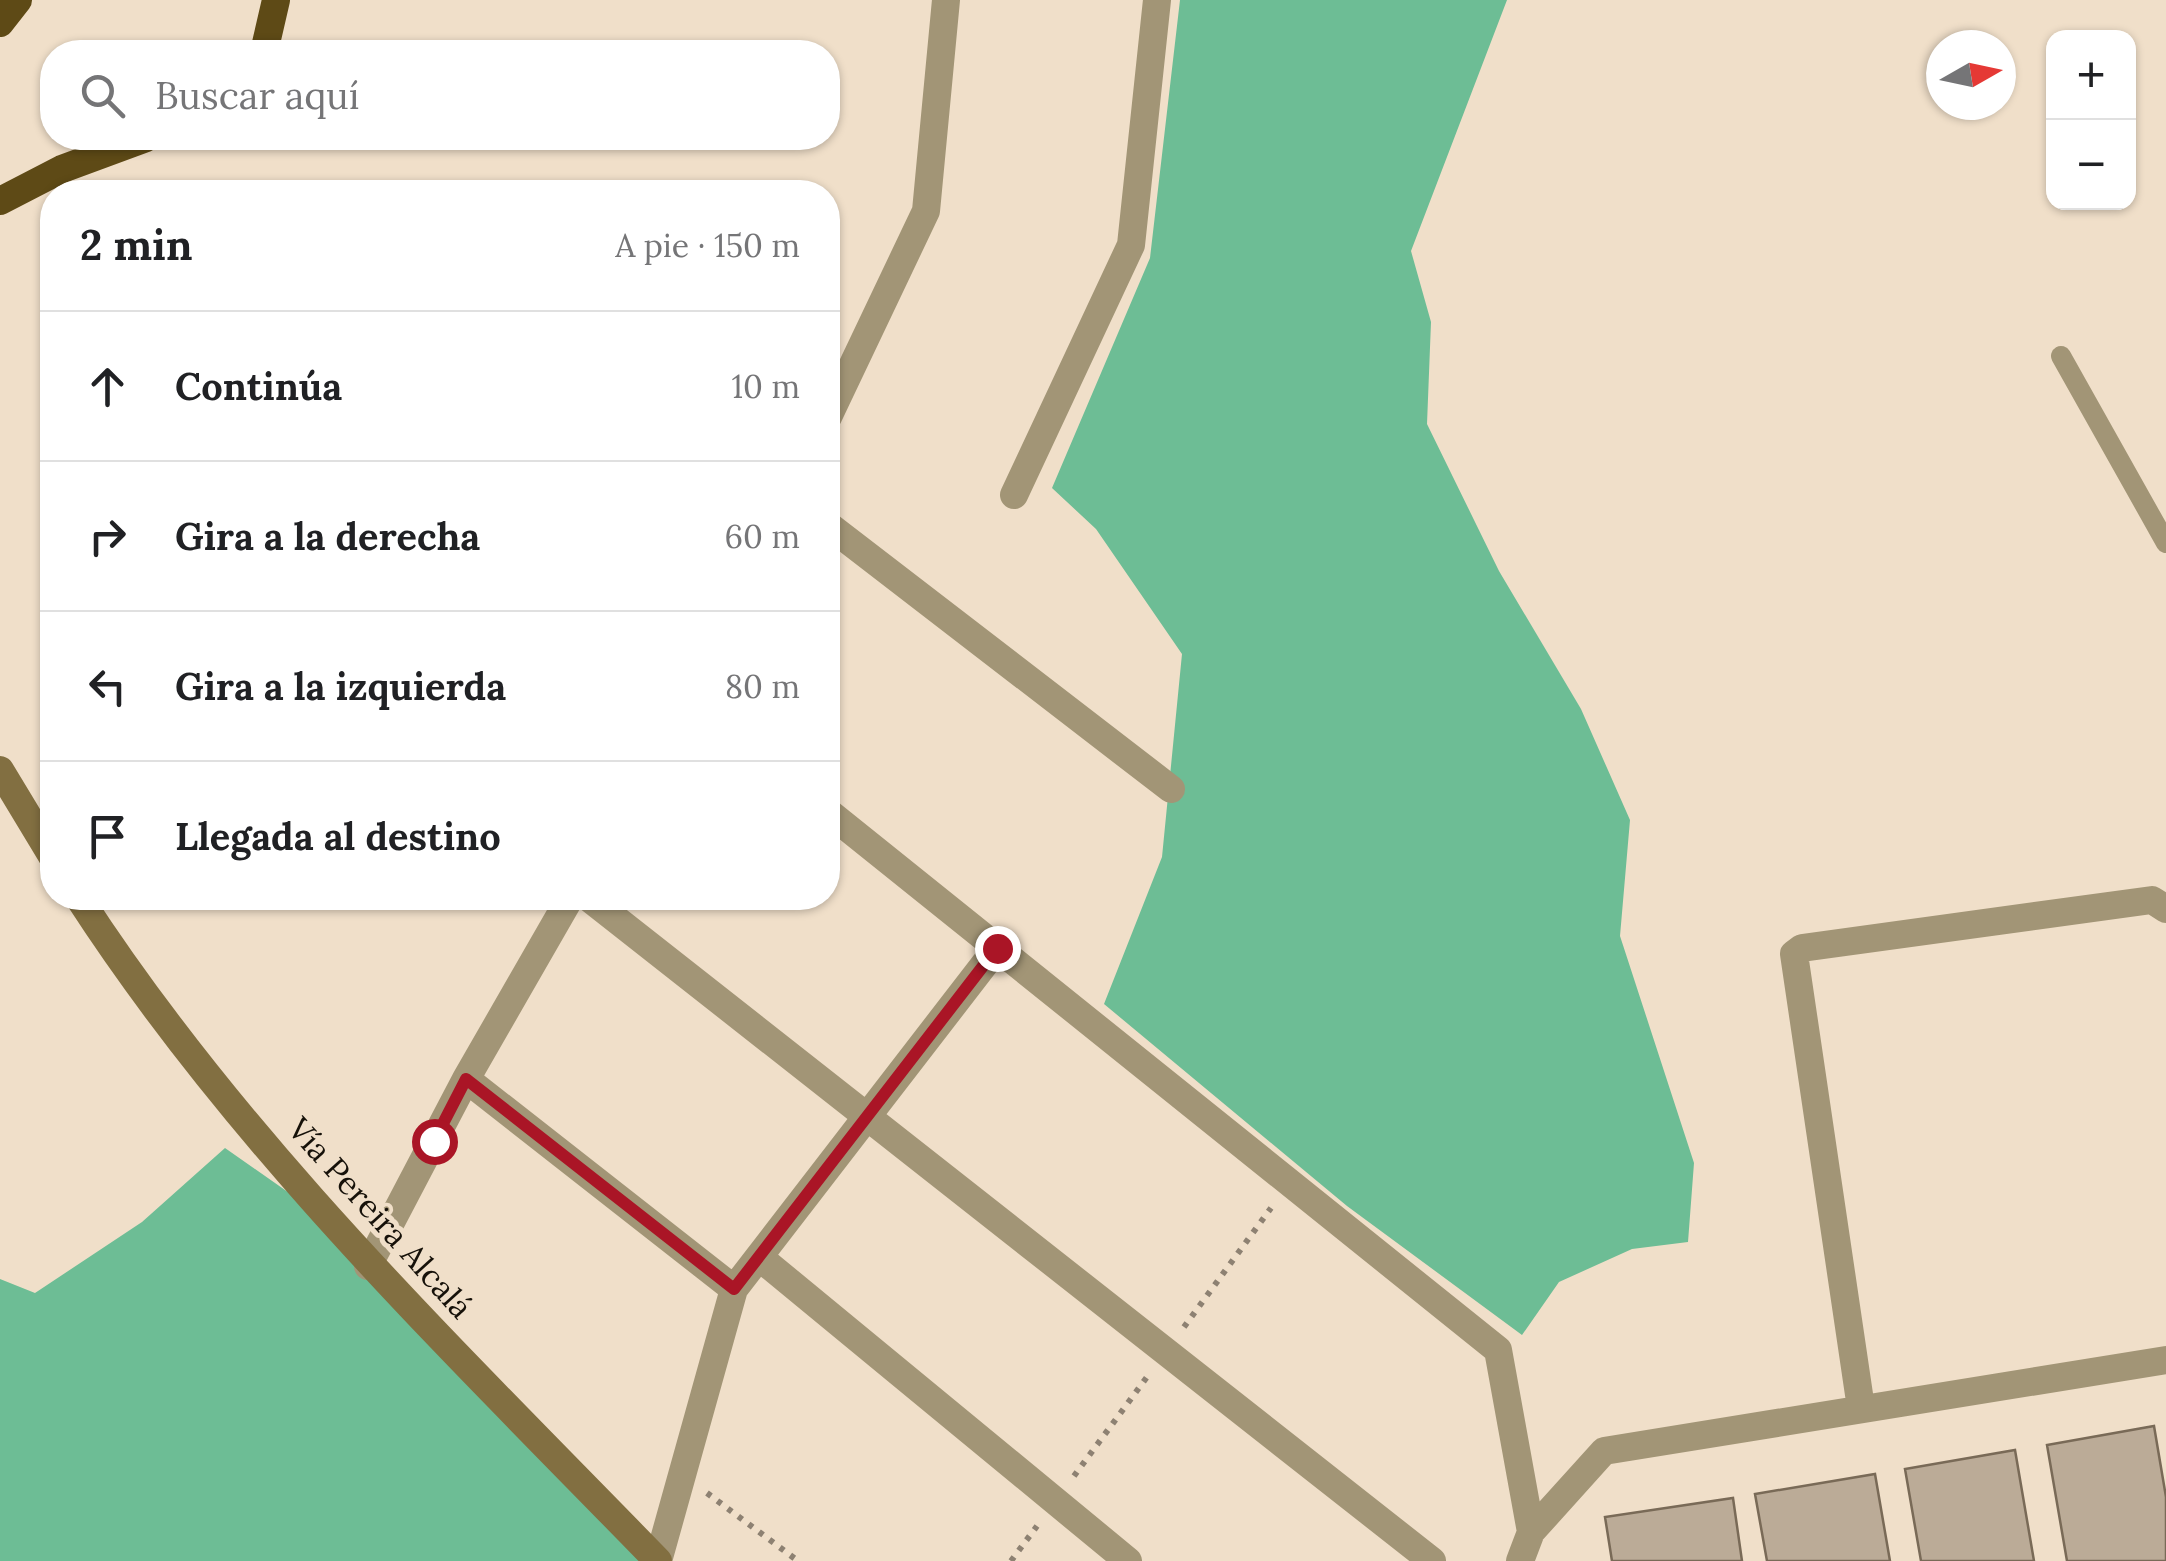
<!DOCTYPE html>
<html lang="es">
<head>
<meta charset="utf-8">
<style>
	:root { --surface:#fff; --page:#f2f2f2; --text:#202124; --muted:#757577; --line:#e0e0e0 }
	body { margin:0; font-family:Lora,serif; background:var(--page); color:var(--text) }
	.controls { position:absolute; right:30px; top:30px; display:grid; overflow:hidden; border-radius:20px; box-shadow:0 2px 8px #0004 }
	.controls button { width:90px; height:90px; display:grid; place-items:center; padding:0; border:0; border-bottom:2px solid var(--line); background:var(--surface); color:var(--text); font:50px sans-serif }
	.compass { position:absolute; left:1926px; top:30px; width:90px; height:90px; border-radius:50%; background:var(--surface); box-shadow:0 2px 8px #0004; rotate:81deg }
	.stop { position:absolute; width:30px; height:30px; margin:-22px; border:8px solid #aa1526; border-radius:50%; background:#fff }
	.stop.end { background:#aa1526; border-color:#fff; box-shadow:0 2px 10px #0008 }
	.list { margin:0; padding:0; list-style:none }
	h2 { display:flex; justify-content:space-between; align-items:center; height:130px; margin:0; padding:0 40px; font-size:42px }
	h2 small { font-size:32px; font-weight:400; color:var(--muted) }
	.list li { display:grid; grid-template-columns:65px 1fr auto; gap:30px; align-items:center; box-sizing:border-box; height:150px; padding:0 40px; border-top:2px solid var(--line) }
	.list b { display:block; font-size:38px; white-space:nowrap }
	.list em { font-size:32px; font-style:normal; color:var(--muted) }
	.icon { flex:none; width:55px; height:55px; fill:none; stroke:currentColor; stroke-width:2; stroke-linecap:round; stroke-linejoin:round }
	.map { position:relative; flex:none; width:2166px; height:1561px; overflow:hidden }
	.search { position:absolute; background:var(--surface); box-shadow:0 2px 8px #0004; left:40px; top:40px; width:800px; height:110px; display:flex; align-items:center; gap:25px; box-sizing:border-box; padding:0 35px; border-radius:40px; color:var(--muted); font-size:38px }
	.panel { position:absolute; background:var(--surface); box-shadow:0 2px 8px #0004; left:40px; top:180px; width:800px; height:730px; border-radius:40px }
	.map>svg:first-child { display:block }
	.forest { fill:#6dbd95 }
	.building { fill:#bbab97; stroke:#796a57; stroke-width:2.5 }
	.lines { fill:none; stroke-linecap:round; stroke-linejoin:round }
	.path { stroke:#8d8172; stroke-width:6; stroke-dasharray:5 8; stroke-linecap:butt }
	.service { stroke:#a29576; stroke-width:20 }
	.minor { stroke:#a29576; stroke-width:28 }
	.secondary { stroke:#826f41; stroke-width:28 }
	.trunk { stroke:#5e4a16; stroke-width:28 }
	.route { stroke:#aa1526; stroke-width:12 }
	.labels { text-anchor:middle; stroke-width:10; stroke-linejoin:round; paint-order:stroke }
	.street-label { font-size:32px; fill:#161109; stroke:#f0dfc9 }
</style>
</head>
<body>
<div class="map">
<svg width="2166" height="1561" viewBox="0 0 2166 1561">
	<rect width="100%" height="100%" fill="#f0dfc9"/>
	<!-- forest -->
	<path class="forest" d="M 1180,0 L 1507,0 L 1411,251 L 1431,322 L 1427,424 L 1499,571 L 1581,709 L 1630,820 L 1620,936 L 1694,1163 L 1688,1242 L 1632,1249 L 1559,1282 L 1522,1335 L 1347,1206 L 1104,1004 L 1162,857 L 1182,654 L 1096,529 L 1052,488 L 1150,258 Z
		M 225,1148 L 332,1223 L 666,1561 L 0,1561 L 0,1279 L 35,1293 L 142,1222 Z"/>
	<!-- building -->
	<path class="building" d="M 2154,1426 L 2166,1497 L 2166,1561 L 2067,1561 L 2047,1445 Z
		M 2015,1450 L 2034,1561 L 1921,1561 L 1905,1469 Z
		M 1875,1474 L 1890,1561 L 1767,1561 L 1755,1494 Z
		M 1733,1498 L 1742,1561 L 1612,1561 L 1605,1517 Z"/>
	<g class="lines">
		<!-- path -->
		<path class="path" d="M 1184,1327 L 1271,1208
			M 1074,1476 L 1147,1377
			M 707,1493 L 798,1561
			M 1011,1561 L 1037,1526"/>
		<!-- service -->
		<path class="service" d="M 2061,356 L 2166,543"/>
		<!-- minor -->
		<path class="minor" d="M 828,417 L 926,211 L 946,0
			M 1014,495 L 1131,245 L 1157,0
			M 828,525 L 1171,789
			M 828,812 L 1498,1350 L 1531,1532
			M 589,898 L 1432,1561
			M 466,1079 L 734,1289
			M 759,1257 L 1128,1561
			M 368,1266 L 466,1079 L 570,898
			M 1861,1408 L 1794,954 L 1802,948 L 2152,900 L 2166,909
			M 658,1561 L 734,1289 L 997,948
			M 1520,1561 L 1531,1532 L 1604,1451 L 2166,1360"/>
		<!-- secondary -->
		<path class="secondary" d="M 0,770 L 52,856
			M 79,898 C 239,1145 453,1350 658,1561"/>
		<!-- trunk -->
		<path class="trunk" d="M 0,23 L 18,0
			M 264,52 L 276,0
			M 0,201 L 62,169 L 146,138"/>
	</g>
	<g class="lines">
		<!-- route -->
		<path class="route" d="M 434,1141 L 466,1079 L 734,1289 L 997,948"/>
	</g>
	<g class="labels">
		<!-- street labels -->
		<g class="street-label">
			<text transform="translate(380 1218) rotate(48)" y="11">Vía Pereira Alcalá</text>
		</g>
	</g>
</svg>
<div class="controls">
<button>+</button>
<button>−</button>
</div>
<svg class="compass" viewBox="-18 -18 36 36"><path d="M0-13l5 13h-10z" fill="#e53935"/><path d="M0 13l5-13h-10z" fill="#757577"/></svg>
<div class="stop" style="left:434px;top:1141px"></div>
<div class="stop end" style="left:997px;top:948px"></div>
<div class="search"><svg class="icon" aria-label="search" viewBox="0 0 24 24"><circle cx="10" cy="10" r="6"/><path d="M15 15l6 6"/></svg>Buscar aquí</div>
<section class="panel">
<h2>2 min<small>A pie · 150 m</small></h2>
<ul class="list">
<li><svg class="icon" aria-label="ahead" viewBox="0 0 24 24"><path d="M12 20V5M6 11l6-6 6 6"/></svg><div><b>Continúa</b></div><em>10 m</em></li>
<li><svg class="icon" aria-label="right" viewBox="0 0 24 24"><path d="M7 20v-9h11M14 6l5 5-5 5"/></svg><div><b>Gira a la derecha</b></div><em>60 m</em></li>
<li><svg class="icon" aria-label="left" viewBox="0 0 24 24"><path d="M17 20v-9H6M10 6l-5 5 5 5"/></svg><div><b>Gira a la izquierda</b></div><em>80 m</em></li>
<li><svg class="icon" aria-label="arrive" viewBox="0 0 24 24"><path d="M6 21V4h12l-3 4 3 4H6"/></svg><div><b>Llegada al destino</b></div></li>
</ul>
</section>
</div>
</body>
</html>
